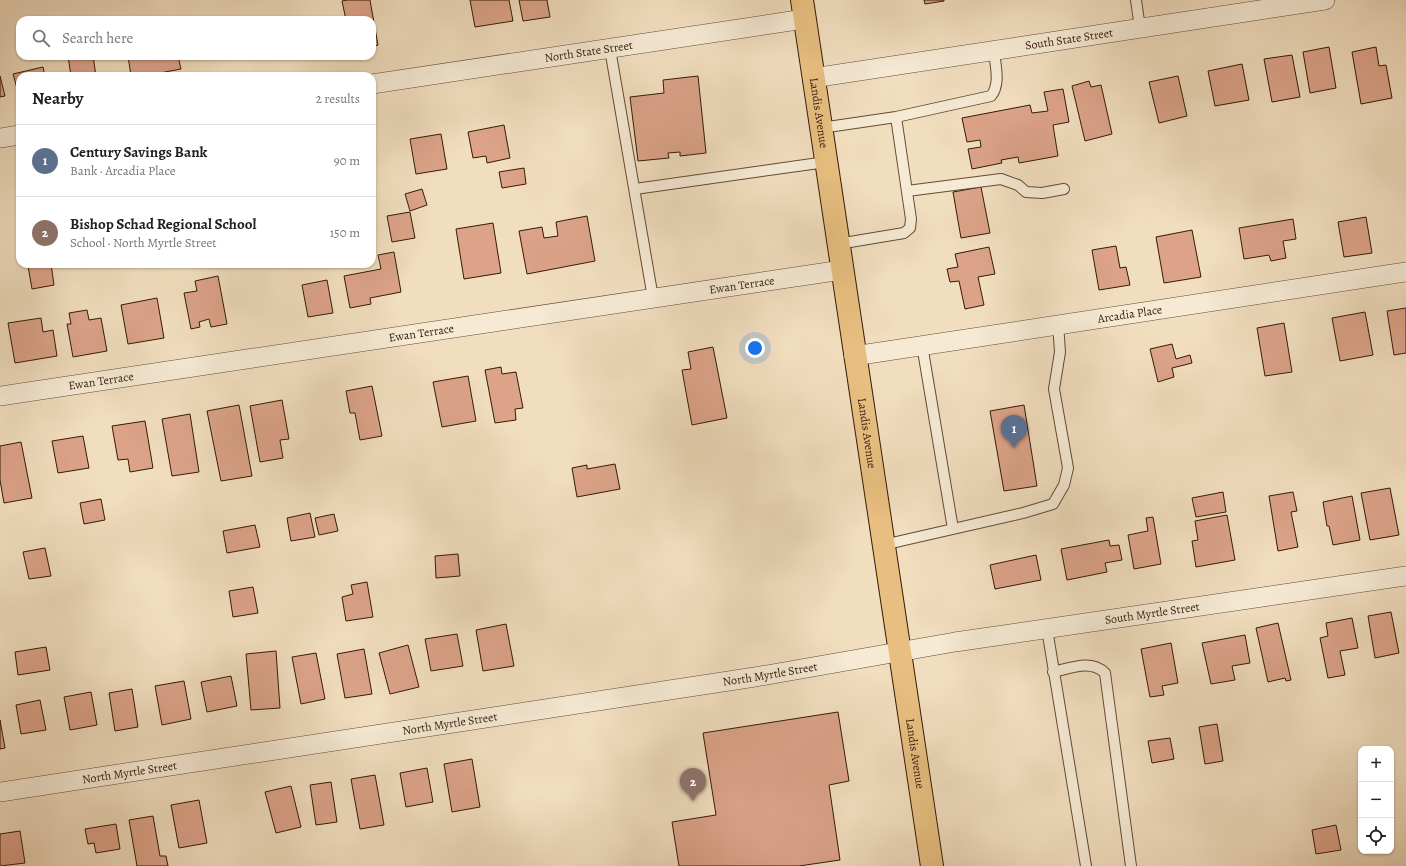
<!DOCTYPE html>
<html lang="en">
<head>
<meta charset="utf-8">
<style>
	:root { --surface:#fff; --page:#f2f2f2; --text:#202124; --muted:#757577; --line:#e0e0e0; --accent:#8f2418 }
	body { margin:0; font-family:Alegreya,serif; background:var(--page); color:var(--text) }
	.controls { position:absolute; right:12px; bottom:12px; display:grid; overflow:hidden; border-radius:8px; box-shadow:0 1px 3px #0004 }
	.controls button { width:36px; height:36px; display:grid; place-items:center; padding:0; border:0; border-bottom:1px solid var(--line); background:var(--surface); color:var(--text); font:20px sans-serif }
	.you { position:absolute; left:755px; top:348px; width:14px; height:14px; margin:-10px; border:3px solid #fff; border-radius:50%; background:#1a73e8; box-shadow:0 0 0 6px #1a73e833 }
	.badge { display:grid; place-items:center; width:26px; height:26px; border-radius:50%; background:var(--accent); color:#fff; font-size:13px; font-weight:700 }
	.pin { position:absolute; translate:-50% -33px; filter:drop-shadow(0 1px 2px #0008) }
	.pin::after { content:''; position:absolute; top:21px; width:14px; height:12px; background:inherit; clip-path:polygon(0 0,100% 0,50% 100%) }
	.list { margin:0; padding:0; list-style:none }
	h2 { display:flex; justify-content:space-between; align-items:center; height:52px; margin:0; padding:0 16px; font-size:17px }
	h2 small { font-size:13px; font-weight:400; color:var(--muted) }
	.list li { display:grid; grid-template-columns:26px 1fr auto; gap:12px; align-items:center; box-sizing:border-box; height:72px; padding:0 16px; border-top:1px solid var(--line) }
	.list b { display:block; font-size:15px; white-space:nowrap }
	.list p { margin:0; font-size:13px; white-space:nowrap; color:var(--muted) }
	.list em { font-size:13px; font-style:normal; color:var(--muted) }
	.icon { flex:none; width:22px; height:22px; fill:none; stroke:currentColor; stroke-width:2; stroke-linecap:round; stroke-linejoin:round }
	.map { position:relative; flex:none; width:1406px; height:866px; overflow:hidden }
	.search { position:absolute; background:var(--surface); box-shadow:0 1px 3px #0004; left:16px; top:16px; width:360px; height:44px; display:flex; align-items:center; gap:10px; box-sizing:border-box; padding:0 14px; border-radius:12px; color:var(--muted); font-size:15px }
	.panel { position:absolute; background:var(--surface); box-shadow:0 1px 3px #0004; left:16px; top:72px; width:360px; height:196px; border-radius:12px }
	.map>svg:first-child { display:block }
	.building { fill:#dca389; stroke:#331a06 }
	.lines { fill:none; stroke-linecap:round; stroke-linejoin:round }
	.service-casing { stroke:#624b34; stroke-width:12 }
	.minor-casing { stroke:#624b34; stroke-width:20 }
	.primary-casing { stroke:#331a06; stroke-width:24 }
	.service { stroke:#f6ead5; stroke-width:10 }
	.minor { stroke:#f6ead5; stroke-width:19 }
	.primary { stroke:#e8bf80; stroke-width:22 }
	.labels { text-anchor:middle; stroke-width:4; stroke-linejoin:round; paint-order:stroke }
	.street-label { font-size:12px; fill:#331a06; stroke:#f6ead5 }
</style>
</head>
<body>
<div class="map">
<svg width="1406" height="866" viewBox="0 0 1406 866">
	<rect width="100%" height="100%" fill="#f1debf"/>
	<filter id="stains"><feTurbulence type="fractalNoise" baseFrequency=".005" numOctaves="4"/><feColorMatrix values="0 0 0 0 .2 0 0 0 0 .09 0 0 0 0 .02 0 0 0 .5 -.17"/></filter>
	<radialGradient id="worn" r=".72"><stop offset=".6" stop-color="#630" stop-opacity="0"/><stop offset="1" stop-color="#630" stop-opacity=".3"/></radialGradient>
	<!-- building -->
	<path class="building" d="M 347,0 L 370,0 L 378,45 L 372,47 L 372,20 L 346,20 L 342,1 Z
		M 470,0 L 509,0 L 513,21 L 475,27 Z
		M 519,0 L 547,0 L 550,17 L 523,21 Z
		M 924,0 L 944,0 L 944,1 L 925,4 Z
		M 1329,47 L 1336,88 L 1310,93 L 1303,52 Z
		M 1376,47 L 1379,66 L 1386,65 L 1392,98 L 1361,104 L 1352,52 Z
		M 1292,55 L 1300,97 L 1272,102 L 1264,59 Z
		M 68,56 L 93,56 L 96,76 L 71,76 Z
		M 128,56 L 178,56 L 181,69 L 144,76 L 131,76 Z
		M 1242,64 L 1249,100 L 1215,106 L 1208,71 Z
		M 43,67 L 45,76 L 20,76 L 20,99 L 13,74 Z
		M 0,76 L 5,96 L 0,97 Z
		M 698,76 L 706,153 L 680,156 L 680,152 L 668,153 L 669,158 L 638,161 L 630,97 L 664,93 L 663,80 Z
		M 1178,76 L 1187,116 L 1159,123 L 1149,82 Z
		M 1089,81 L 1091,87 L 1101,85 L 1112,134 L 1085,141 L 1072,86 Z
		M 1063,89 L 1069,122 L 1053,125 L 1058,156 L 1019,163 L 1018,157 L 1001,160 L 1002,163 L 972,169 L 968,149 L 981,147 L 980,140 L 967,142 L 962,118 L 1030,105 L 1032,113 L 1048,111 L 1044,92 Z
		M 504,125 L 510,158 L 487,163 L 486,156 L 473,158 L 468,132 Z
		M 441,134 L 447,169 L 416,174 L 410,139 Z
		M 524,168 L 526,184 L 502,188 L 499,172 Z
		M 981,187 L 990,233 L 961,238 L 953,192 Z
		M 422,189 L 427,205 L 410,211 L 405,194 Z
		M 410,212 L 415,238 L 392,242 L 387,216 Z
		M 587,216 L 595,261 L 527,274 L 519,231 L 542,227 L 544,238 L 558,236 L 556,222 Z
		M 1366,217 L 1372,253 L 1344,257 L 1338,222 Z
		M 1293,219 L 1296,239 L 1283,241 L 1286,258 L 1271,261 L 1269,255 L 1244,259 L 1239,228 Z
		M 493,223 L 501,273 L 464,279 L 456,229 Z
		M 1192,230 L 1201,277 L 1164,283 L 1156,237 Z
		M 1116,246 L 1120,268 L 1126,267 L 1130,285 L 1099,290 L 1092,250 Z
		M 989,247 L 995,274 L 978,277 L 984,305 L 965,309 L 959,281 L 950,282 L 947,269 L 958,267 L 955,254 Z
		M 394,252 L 401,292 L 370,298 L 371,304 L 350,308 L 344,276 L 381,269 L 378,255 Z
		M 39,264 L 51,264 L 54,285 L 32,289 L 28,266 Z
		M 218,276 L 227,324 L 211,327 L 209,319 L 199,322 L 200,327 L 191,329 L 184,293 L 197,291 L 195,281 Z
		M 327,280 L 333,313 L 308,317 L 302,285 Z
		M 157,298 L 164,338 L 128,344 L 121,305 Z
		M 1406,308 L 1406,353 L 1394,355 L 1387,311 Z
		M 87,310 L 89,320 L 101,318 L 107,351 L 73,357 L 67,324 L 71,324 L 69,313 Z
		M 1365,312 L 1373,355 L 1340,361 L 1332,318 Z
		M 41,318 L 43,332 L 53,330 L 57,356 L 15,363 L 8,323 Z
		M 1284,323 L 1292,372 L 1265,376 L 1257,328 Z
		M 1172,344 L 1176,359 L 1190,355 L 1192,363 L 1172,368 L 1174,377 L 1158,382 L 1150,349 Z
		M 713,347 L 727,418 L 692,425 L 682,370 L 691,369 L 688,352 Z
		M 501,367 L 502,374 L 516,372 L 523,408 L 515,409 L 516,420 L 495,423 L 485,370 Z
		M 468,376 L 476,421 L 442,427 L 433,382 Z
		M 372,386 L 382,436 L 360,440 L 355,413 L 350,413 L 346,391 Z
		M 282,400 L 289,439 L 280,440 L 283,458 L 260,462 L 250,406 Z
		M 239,405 L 252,476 L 221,481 L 207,411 Z
		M 1024,405 L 1037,486 L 1004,491 L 990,411 Z
		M 190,414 L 199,472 L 172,476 L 162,419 Z
		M 145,421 L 153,468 L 130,472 L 128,459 L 118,460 L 112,426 Z
		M 83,436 L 89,468 L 58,473 L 52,441 Z
		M 21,442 L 32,498 L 4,503 L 0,480 L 0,446 Z
		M 615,464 L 620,489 L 577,497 L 572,468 L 587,465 L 587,469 Z
		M 1390,488 L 1399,535 L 1370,540 L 1361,493 Z
		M 1223,492 L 1226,512 L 1196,517 L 1192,498 Z
		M 1293,492 L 1297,511 L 1291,512 L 1298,547 L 1278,551 L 1269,496 Z
		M 1352,496 L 1360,540 L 1333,545 L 1329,526 L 1327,526 L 1323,502 Z
		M 101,499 L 105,520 L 84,524 L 80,503 Z
		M 310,513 L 315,537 L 291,541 L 287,518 Z
		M 334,514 L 338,531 L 319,535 L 315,518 Z
		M 1227,515 L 1235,560 L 1196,567 L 1192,541 L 1198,540 L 1195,521 Z
		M 1153,517 L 1161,564 L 1134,569 L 1128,535 L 1148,531 L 1146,518 Z
		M 255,525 L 260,547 L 227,553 L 223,531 Z
		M 1109,540 L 1110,546 L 1119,545 L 1122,560 L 1105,563 L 1107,572 L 1067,580 L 1061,549 Z
		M 45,548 L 51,576 L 29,579 L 23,552 Z
		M 458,554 L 460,576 L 436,578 L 435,556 Z
		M 1036,555 L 1041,580 L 995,589 L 990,565 Z
		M 367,582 L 373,617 L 346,621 L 342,597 L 353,594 L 351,585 Z
		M 253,587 L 258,613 L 233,617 L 229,591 Z
		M 1391,612 L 1399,653 L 1375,658 L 1368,616 Z
		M 1352,618 L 1358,648 L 1340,651 L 1345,675 L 1328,678 L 1320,638 L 1328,636 L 1326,623 Z
		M 1278,623 L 1291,680 L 1286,681 L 1285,678 L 1268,682 L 1256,628 Z
		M 506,624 L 514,666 L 483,671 L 476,630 Z
		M 457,634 L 463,666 L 431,671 L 425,639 Z
		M 1245,635 L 1250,663 L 1232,666 L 1235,680 L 1211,684 L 1202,643 Z
		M 1171,643 L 1178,683 L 1162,686 L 1164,695 L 1150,697 L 1141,649 Z
		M 408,645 L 419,687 L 390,694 L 379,653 Z
		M 46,647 L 50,670 L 18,675 L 15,652 Z
		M 364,649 L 372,694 L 345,698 L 337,654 Z
		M 276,651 L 280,708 L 251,710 L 246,654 Z
		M 316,653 L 325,699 L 301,704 L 292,657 Z
		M 231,676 L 237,706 L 207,712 L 201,682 Z
		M 184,681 L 191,719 L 162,725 L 155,686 Z
		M 132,689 L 138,727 L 115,731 L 109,693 Z
		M 91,692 L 97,725 L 70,730 L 64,697 Z
		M 40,700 L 46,730 L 21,734 L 16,705 Z
		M 838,712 L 849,781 L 829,785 L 840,860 L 799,866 L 679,866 L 672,822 L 716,815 L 703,733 Z
		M 0,720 L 5,748 L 0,749 Z
		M 1217,724 L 1223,761 L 1205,764 L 1199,727 Z
		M 1170,738 L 1174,759 L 1152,763 L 1148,741 Z
		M 472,759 L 480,807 L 452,812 L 444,764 Z
		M 427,768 L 433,802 L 406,807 L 400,773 Z
		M 375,775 L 384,825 L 360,829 L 351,779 Z
		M 331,782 L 337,822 L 316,825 L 310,785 Z
		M 291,786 L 301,827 L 276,833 L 265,792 Z
		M 199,800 L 207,843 L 179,848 L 171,805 Z
		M 153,816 L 160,856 L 166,856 L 168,866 L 137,866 L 129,820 Z
		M 116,824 L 120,849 L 96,853 L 94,843 L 88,844 L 85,829 Z
		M 1336,825 L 1341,850 L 1316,854 L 1312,830 Z
		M 20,831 L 25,863 L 0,866 L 0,834 Z"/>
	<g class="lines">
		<!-- service casing -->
		<g class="service-casing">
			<path id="service" d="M 1136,0 L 1140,28
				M 610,49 L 653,298
				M 896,117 L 991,96 C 1001,84 995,65 994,50
				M 821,128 L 896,117 L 911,219 L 910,228 L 904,233 L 838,244
				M 635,189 L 826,162
				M 907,191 L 1001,179 L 1018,185 L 1026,192 L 1042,193 L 1064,189
				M 953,529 L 1023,513 L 1053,504 L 1064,485 L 1068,468 L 1054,389 L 1060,352 L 1058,324
				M 883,545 L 953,529 L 922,345
				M 1047,629 L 1086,866
				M 1053,672 C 1071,668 1091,659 1105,673 L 1131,866"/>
		</g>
		<!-- minor casing -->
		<g class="minor-casing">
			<g id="minor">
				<path id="s1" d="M 813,78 L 1325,0"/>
				<path id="s2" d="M 372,84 L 804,19"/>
				<path d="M 0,138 L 20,135"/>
				<path id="s3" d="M 854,356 L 1406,272"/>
				<path id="s4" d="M 0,396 L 842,270"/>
				<path id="s5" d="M 0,792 L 755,677 L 955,642 L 1406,576"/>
			</g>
		</g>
		<!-- primary casing -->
		<g class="primary-casing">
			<g id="primary">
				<path id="s6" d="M 802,0 L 932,866"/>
			</g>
		</g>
		<!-- service -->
		<use href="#service" class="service"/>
		<!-- minor -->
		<use href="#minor" class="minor"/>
		<!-- primary -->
		<use href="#primary" class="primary"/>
	</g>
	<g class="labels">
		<!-- street labels -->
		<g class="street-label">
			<text dy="4" stroke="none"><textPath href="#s1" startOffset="259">South State Street</textPath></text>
			<text dy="4" stroke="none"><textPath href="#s2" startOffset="219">North State Street</textPath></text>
			<text dy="4" stroke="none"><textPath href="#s6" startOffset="114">Landis Avenue</textPath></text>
			<text dy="4" stroke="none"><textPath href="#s4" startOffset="750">Ewan Terrace</textPath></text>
			<text dy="4" stroke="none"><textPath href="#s3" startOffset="279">Arcadia Place</textPath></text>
			<text dy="4" stroke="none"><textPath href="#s4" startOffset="426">Ewan Terrace</textPath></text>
			<text dy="4" stroke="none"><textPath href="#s4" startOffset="102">Ewan Terrace</textPath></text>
			<text dy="4" stroke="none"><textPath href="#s6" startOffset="438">Landis Avenue</textPath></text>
			<text dy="4" stroke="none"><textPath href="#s5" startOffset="1166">South Myrtle Street</textPath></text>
			<text dy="4" stroke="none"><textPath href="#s5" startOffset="779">North Myrtle Street</textPath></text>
			<text dy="4" stroke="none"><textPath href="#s5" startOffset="455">North Myrtle Street</textPath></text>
			<text dy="4" stroke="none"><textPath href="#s6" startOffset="762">Landis Avenue</textPath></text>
			<text dy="4" stroke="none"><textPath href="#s5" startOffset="131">North Myrtle Street</textPath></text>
		</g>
	</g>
	<rect width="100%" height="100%" filter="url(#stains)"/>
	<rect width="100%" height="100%" fill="url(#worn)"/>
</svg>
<div class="controls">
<button>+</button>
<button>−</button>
<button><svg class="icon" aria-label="locate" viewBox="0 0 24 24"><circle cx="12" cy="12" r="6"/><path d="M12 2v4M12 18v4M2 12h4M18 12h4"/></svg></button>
</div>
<div class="you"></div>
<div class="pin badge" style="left:1014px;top:448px;background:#5c6f8a">1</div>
<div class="pin badge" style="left:693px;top:801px;background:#8d6e63">2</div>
<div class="search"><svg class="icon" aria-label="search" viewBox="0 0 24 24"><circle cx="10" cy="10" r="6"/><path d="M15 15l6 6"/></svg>Search here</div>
<section class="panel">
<h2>Nearby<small>2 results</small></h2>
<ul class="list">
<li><span class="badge" style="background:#5c6f8a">1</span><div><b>Century Savings Bank</b><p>Bank · Arcadia Place</p></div><em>90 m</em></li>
<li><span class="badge" style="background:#8d6e63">2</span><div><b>Bishop Schad Regional School</b><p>School · North Myrtle Street</p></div><em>150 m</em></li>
</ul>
</section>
</div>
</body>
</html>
